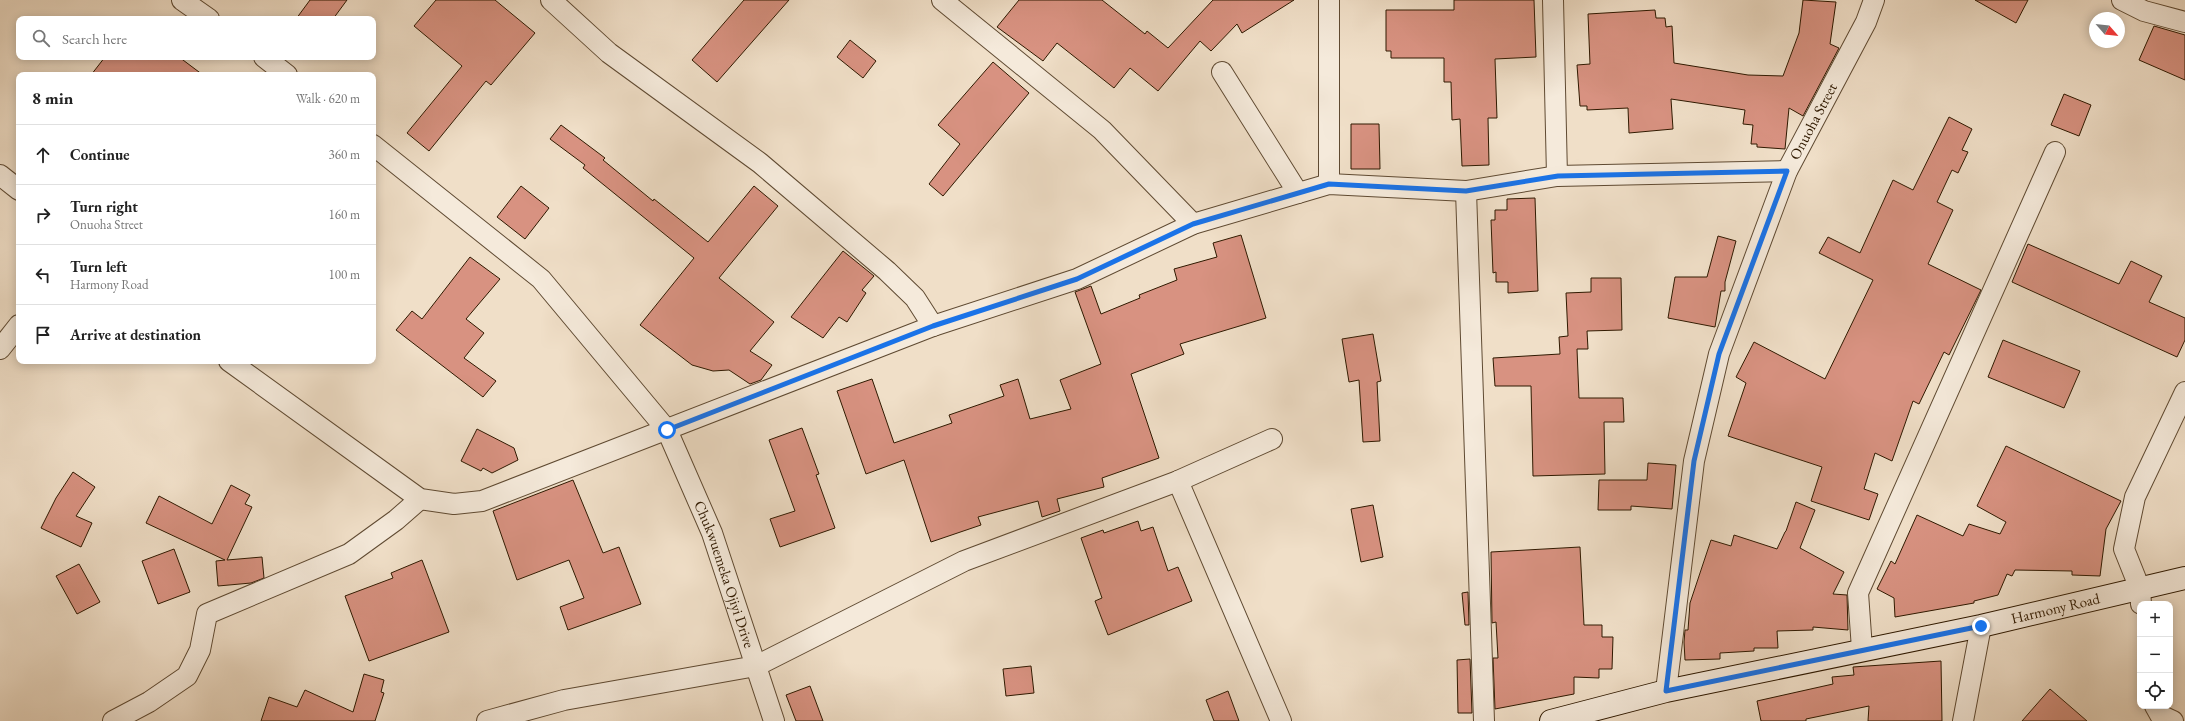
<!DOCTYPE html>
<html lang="en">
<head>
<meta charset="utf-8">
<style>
	:root { --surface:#fff; --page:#f6f6f6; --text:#222; --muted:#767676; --line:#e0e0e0 }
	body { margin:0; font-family:"EB Garamond",serif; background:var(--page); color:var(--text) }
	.controls { position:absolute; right:12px; bottom:12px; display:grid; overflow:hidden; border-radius:8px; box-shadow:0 2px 10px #0003 }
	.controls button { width:36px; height:36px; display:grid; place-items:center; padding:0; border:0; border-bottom:1px solid var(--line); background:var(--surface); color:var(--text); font:20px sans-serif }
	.compass { position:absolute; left:2089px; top:12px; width:36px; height:36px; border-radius:50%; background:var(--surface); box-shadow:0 2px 10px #0003; rotate:118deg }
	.stop { position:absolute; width:12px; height:12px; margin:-9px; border:3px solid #1a73e8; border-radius:50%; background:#fff }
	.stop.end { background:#1a73e8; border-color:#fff; box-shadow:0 1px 4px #0008 }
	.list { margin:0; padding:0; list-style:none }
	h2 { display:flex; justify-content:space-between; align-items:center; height:52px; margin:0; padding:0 16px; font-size:17px }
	h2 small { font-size:13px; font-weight:400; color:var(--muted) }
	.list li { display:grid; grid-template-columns:26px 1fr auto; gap:12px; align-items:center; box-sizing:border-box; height:60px; padding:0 16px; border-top:1px solid var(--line) }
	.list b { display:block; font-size:15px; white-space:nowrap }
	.list p { margin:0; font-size:13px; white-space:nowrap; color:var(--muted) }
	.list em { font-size:13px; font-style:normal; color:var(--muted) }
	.icon { flex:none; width:22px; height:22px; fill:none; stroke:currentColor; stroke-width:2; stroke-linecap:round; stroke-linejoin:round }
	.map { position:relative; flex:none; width:2185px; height:721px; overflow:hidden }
	.search { position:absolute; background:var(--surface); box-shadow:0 2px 10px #0003; left:16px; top:16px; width:360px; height:44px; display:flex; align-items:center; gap:10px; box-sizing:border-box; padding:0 14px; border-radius:8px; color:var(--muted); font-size:15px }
	.panel { position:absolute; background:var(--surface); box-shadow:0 2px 10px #0003; left:16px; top:72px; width:360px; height:292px; border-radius:8px }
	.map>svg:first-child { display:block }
	.building { fill:#d89281; stroke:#2f1900 }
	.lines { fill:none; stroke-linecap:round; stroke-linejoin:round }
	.street-casing { stroke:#5f4a32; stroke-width:22 }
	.secondary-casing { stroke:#2f1900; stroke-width:24 }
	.street { stroke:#f5eadb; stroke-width:20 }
	.secondary { stroke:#f5eadb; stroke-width:22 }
	.route { stroke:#1a73e8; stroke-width:5 }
	.labels { text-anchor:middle; stroke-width:3.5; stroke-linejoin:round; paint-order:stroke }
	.street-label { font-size:15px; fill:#2f1900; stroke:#f5eadb }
</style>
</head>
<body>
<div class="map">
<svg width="2185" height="721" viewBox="0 0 2185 721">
	<rect width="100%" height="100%" fill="#f0dfc8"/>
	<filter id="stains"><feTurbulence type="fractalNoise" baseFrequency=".005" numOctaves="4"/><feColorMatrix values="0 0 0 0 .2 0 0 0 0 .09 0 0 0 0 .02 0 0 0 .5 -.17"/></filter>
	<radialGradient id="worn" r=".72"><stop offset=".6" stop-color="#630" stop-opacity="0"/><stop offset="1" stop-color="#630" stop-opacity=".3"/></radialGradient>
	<!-- building -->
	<path class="building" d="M 310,0 L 347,0 L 333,19 L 296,19 Z
		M 436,0 L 495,0 L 535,33 L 491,85 L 486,81 L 429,151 L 407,133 L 462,66 L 414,26 Z
		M 744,0 L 789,0 L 717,82 L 692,60 Z
		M 1019,0 L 1102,0 L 1145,34 L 1147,31 L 1168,48 L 1213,0 L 1294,0 L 1242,33 L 1237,24 L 1211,51 L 1200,41 L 1158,91 L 1130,68 L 1114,88 L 1057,43 L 1043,61 L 997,27 Z
		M 1454,0 L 1534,0 L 1536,57 L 1495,59 L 1497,118 L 1488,118 L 1489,165 L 1462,166 L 1460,119 L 1452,120 L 1451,82 L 1444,82 L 1444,58 L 1391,58 L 1391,51 L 1386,51 L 1386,10 L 1454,10 Z
		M 1803,0 L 1836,2 L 1830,44 L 1839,48 L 1803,116 L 1789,108 L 1785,149 L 1757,147 L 1757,144 L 1751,144 L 1753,125 L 1743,124 L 1745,110 L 1671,99 L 1673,129 L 1629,133 L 1628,108 L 1587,110 L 1587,106 L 1580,106 L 1577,65 L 1590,64 L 1588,14 L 1655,10 L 1656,18 L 1665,18 L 1666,27 L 1672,26 L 1674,63 L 1748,75 L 1783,76 L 1799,33 Z
		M 1975,0 L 2028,0 L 2016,23 Z
		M 2154,26 L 2185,35 L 2185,80 L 2139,60 Z
		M 850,40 L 876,61 L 863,78 L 837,57 Z
		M 105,57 L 179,57 L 203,75 L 91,75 Z
		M 993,62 L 1029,93 L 943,196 L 929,184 L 960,144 L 938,125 Z
		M 2064,94 L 2091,105 L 2079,136 L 2051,125 Z
		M 1949,117 L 1972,129 L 1962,150 L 1968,152 L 1958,173 L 1952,170 L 1937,202 L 1953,210 L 1928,264 L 1981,290 L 1949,355 L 1944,352 L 1919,404 L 1913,401 L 1892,461 L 1875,453 L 1864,489 L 1878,494 L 1869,520 L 1811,501 L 1822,467 L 1728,436 L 1746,383 L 1736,377 L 1754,342 L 1825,379 L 1873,280 L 1819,253 L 1828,237 L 1860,253 L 1893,180 L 1913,190 Z
		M 1351,124 L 1379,124 L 1380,169 L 1351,169 Z
		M 561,125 L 605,158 L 603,160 L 653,201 L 654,199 L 708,242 L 754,186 L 778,206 L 719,278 L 774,322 L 750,351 L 772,365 L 761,380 L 750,384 L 729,370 L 713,371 L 692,365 L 640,325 L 694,258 L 583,168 L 585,165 L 550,139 Z
		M 521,186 L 549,208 L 525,239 L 497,217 Z
		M 1535,198 L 1538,291 L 1508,293 L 1508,282 L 1496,282 L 1496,272 L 1493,273 L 1491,220 L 1495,220 L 1495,210 L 1507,210 L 1507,199 Z
		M 1241,235 L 1266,318 L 1180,344 L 1184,354 L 1131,374 L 1159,458 L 1102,478 L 1104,487 L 1057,499 L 1060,511 L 1042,517 L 1038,501 L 978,517 L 981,525 L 931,542 L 904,460 L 866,474 L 837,391 L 872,379 L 894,443 L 952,423 L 949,415 L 1004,396 L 1000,385 L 1018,379 L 1030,419 L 1071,409 L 1060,380 L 1101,364 L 1075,292 L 1091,286 L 1101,314 L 1140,298 L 1139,295 L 1177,280 L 1174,269 L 1217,257 L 1213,243 Z
		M 1718,236 L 1736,241 L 1725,282 L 1725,291 L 1721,291 L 1715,327 L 1668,318 L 1675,277 L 1707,277 Z
		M 2028,244 L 2119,284 L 2131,261 L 2162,276 L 2149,302 L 2185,318 L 2185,340 L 2177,357 L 2012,282 Z
		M 843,251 L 874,276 L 862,290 L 866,293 L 847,322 L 839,317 L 823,338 L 791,317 Z
		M 470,257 L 500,279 L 466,319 L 484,333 L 464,358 L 496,381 L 483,397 L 396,330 L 412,311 L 422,319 Z
		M 1591,278 L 1621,278 L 1622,330 L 1587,331 L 1588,349 L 1577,349 L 1579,398 L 1623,398 L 1624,422 L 1604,422 L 1605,474 L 1533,476 L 1531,386 L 1495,386 L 1493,358 L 1560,354 L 1559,337 L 1568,336 L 1566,293 L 1591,292 Z
		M 1373,334 L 1381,381 L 1377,382 L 1380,441 L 1363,442 L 1359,380 L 1349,382 L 1342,339 Z
		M 2003,340 L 2080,371 L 2064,408 L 1988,377 Z
		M 802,428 L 819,474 L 816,475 L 835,528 L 780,547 L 770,519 L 795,511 L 769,440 Z
		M 477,429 L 514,448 L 518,460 L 492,473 L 483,468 L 481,471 L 461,461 Z
		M 2006,446 L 2121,501 L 2106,529 L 2100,576 L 2072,575 L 2072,571 L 2015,570 L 2012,576 L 2007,574 L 1998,595 L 1974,601 L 1974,603 L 1895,617 L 1894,598 L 1877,589 L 1891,561 L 1895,564 L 1917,515 L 1963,536 L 1969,524 L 2000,534 L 2006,522 L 1977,506 Z
		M 1648,463 L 1676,465 L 1672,509 L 1631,506 L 1631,510 L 1598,510 L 1599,480 L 1647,480 Z
		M 73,472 L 95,487 L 76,516 L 92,523 L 81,547 L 41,528 L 56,498 Z
		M 573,480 L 603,553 L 619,547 L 641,604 L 568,630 L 560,607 L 584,598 L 569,560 L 517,580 L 493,511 Z
		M 231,485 L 250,495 L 245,504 L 252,507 L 227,560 L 262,557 L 264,578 L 251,583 L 218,586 L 216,561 L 225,560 L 146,523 L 159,496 L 212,524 Z
		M 1796,502 L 1815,510 L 1800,548 L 1844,572 L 1833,594 L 1847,595 L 1848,630 L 1813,627 L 1813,630 L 1777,631 L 1778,648 L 1754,648 L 1754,651 L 1720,653 L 1720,659 L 1685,660 L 1684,642 L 1685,630 L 1688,630 L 1690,603 L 1711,540 L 1731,546 L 1734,535 L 1777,549 L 1785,532 L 1786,531 Z
		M 1373,505 L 1383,557 L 1361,562 L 1351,509 Z
		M 1138,521 L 1141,531 L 1153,527 L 1168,571 L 1178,567 L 1192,601 L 1108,635 L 1095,601 L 1102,598 L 1081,538 L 1103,530 L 1104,533 Z
		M 1580,547 L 1584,625 L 1602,625 L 1602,637 L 1613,637 L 1612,669 L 1599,669 L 1599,678 L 1574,677 L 1574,694 L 1495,709 L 1493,658 L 1498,658 L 1496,622 L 1492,623 L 1491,552 Z
		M 174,549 L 190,592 L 158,604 L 142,561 Z
		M 422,560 L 449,632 L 369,661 L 345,596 L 393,578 L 391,573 Z
		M 79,564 L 100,602 L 77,614 L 56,576 Z
		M 1468,592 L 1469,625 L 1465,625 L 1462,593 Z
		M 1470,659 L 1472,713 L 1458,713 L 1457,660 Z
		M 1941,661 L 1942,721 L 1868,721 L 1869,706 L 1806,719 L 1806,721 L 1761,721 L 1757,701 L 1833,684 L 1832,677 L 1854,675 L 1853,667 Z
		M 1031,666 L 1034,693 L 1006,696 L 1003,669 Z
		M 364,674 L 384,680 L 381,692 L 384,693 L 375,721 L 261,721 L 269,697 L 297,707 L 305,690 L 353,712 Z
		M 810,686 L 823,721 L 796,721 L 786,695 Z
		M 2050,689 L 2087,721 L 2022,721 Z
		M 1228,691 L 1239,721 L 1214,721 L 1206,700 Z"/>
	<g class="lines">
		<!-- street casing -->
		<g class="street-casing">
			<g id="street">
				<path d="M 182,0 L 209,19"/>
				<path d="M 551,0 L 609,53 L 760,163 L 887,271 L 915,298 L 933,326"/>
				<path d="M 942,0 L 1102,130 L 1193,224"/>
				<path d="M 1329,0 L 1329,184"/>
				<path d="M 1553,0 L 1557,176"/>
				<path d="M 2122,0 L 2144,11 L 2185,22"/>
				<path d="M 264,57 L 287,75"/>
				<path d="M 1222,72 L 1298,193"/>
				<path id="s1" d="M 373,145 L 541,279 L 667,430 L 712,533 L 774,721"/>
				<path d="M 0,175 L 19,190"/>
				<path d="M 1466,191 L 1484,721"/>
				<path d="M 0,349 L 19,325"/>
				<path d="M 229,361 L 420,499 L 454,504 L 482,501 L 933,326 L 1077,279 L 1193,224 L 1329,184 L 1466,191 L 1557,176 L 1787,171"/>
				<path d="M 1178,481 L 1281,721"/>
				<path d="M 2141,604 L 2140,589 L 2124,549 L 2135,497 L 2185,392"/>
				<path d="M 1862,649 L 1858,593 L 2055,152"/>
				<path id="s2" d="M 1666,691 L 1694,461 L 1719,354 L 1787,171 L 1866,22 L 1874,0"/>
				<path d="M 2155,706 L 2160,715 L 2173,721"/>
				<path d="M 113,721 L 149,702 L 187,676 L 200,650 L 207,614 L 349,554 L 396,520 L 420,499"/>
				<path d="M 487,721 L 564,700 L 756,666 L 964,561 L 1178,481 L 1272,439"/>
				<path d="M 1963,721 L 1981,626"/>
			</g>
		</g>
		<!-- secondary casing -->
		<g class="secondary-casing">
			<g id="secondary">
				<path id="s3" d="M 1551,721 L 1666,691 L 1981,626 L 2185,578"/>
			</g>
		</g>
		<!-- street -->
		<use href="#street" class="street"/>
		<!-- secondary -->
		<use href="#secondary" class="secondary"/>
	</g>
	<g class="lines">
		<!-- route -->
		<path class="route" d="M 667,430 L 933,326 L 1077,279 L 1193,224 L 1329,184 L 1466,191 L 1558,176 L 1787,171 L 1719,354 L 1694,461 L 1666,691 L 1981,626"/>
	</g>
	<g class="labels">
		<!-- street labels -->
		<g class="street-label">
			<text dy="5" stroke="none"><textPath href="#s2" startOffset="593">Onuoha Street</textPath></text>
			<text dy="5" stroke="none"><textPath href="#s1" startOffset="567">Chukwuemeka Ojiyi Drive</textPath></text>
			<text dy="5" stroke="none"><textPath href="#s3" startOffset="517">Harmony Road</textPath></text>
		</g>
	</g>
	<rect width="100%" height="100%" filter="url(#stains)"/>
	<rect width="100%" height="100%" fill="url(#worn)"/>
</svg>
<div class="controls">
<button>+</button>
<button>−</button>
<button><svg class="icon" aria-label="locate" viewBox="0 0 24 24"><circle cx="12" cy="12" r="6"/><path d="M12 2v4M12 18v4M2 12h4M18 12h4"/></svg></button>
</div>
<svg class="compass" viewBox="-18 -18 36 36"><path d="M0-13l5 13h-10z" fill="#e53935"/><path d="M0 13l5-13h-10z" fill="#767676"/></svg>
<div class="stop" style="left:667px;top:430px"></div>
<div class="stop end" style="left:1981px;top:626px"></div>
<div class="search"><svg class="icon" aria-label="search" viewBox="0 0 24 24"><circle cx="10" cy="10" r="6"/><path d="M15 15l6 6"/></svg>Search here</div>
<section class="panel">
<h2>8 min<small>Walk · 620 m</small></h2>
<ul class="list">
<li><svg class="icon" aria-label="ahead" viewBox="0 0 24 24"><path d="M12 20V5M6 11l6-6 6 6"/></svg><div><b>Continue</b></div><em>360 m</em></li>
<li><svg class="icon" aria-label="right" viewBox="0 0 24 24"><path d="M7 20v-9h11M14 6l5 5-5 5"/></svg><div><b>Turn right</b><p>Onuoha Street</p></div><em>160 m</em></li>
<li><svg class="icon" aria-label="left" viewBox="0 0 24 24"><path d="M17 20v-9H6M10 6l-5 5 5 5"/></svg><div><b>Turn left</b><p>Harmony Road</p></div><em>100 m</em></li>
<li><svg class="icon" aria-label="arrive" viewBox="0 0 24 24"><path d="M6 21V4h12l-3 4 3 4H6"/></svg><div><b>Arrive at destination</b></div></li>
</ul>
</section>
</div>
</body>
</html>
